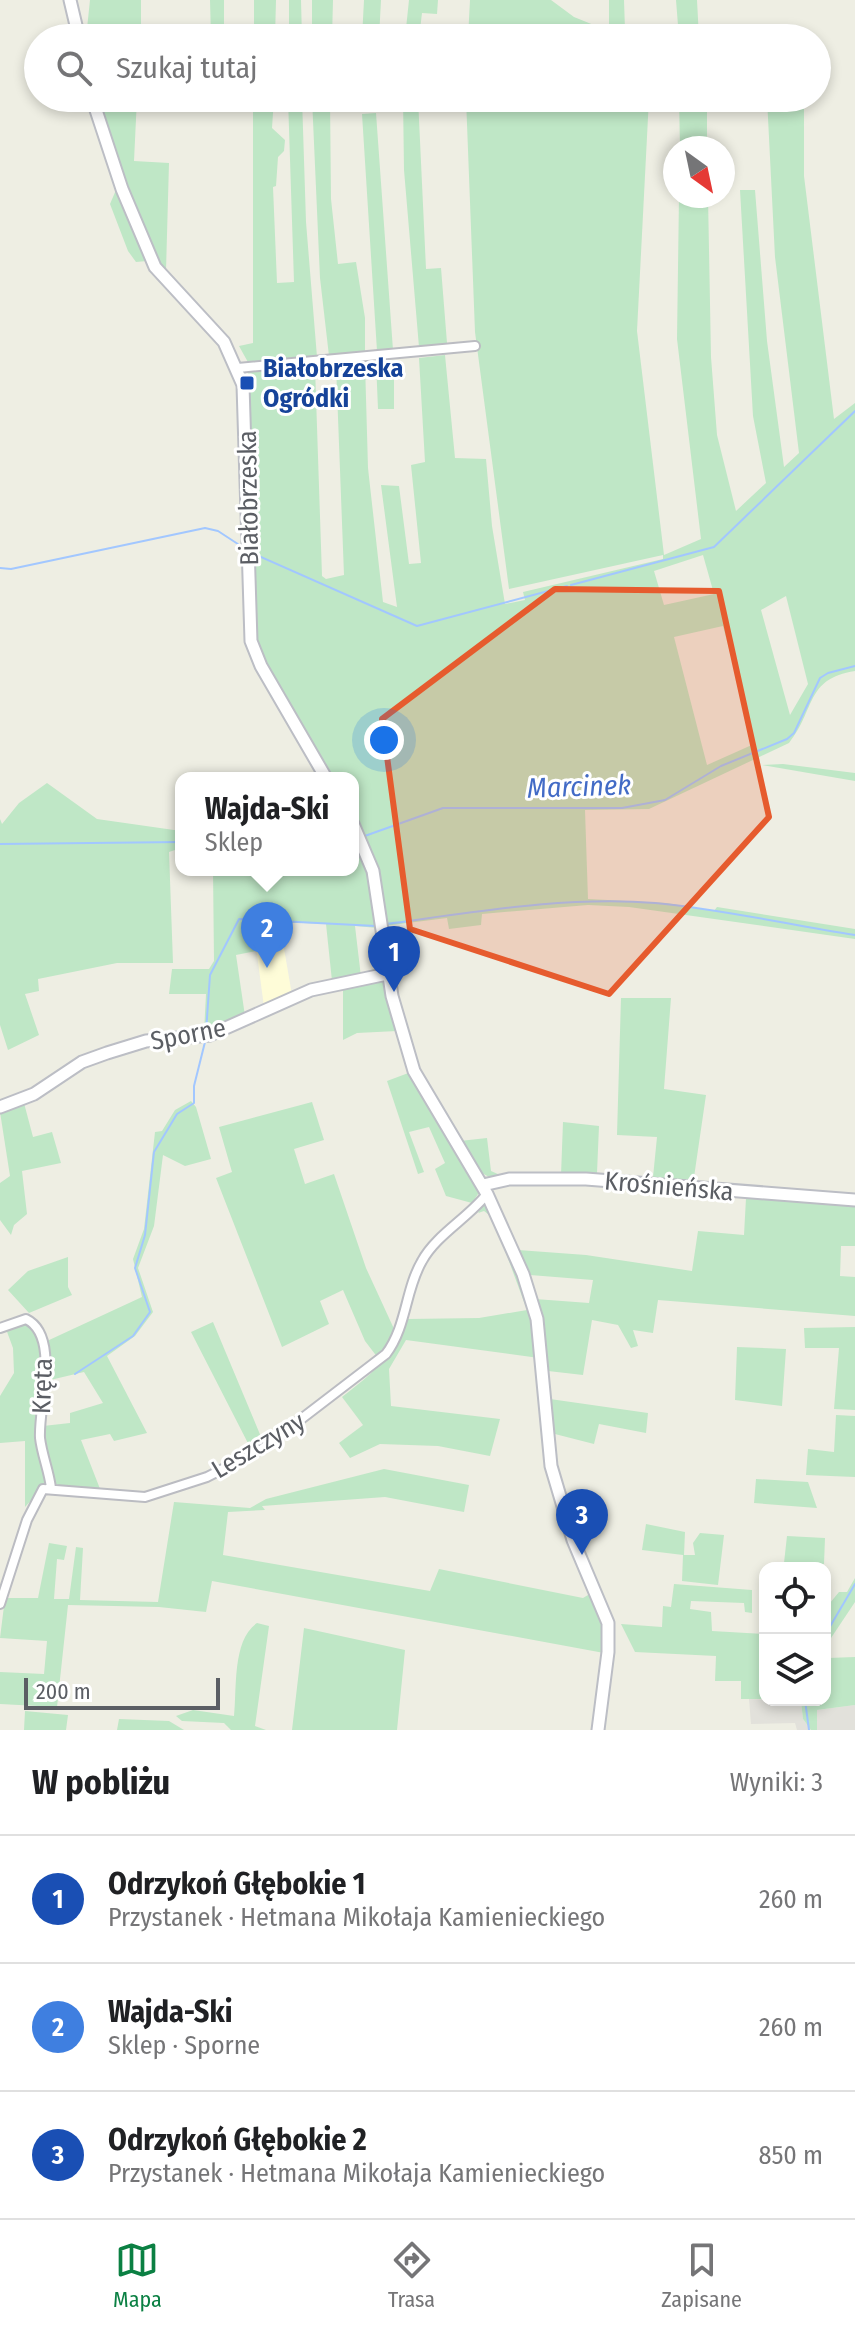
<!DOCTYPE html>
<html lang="pl">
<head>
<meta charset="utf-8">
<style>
	:root { --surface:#fff; --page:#f6f6f6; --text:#202124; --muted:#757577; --line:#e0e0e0; --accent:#0b8043 }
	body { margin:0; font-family:"Fira Sans Condensed",sans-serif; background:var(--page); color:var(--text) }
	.controls { position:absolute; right:24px; bottom:24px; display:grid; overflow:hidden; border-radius:16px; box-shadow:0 4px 12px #0003 }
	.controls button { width:72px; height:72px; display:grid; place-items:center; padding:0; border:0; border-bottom:2px solid var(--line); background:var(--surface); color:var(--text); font:40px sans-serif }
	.compass { position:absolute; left:663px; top:136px; width:72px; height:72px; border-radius:50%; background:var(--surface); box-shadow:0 4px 12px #0003; rotate:147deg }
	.scale { position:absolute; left:24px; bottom:20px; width:196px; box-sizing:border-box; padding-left:8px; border:4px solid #5b5e64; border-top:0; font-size:22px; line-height:28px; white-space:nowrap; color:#5b5e64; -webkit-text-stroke:6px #fff; paint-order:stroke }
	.you { position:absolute; left:384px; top:740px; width:28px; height:28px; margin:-20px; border:6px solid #fff; border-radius:50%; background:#1a73e8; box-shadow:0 0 0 12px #1a73e833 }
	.badge { display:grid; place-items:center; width:52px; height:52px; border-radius:50%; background:var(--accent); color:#fff; font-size:26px; font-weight:700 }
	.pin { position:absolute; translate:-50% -66px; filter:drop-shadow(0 2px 4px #0008) }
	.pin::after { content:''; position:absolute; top:42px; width:28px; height:24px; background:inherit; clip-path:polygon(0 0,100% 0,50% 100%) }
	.popup { position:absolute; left:175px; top:772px; width:184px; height:104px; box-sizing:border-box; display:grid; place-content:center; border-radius:16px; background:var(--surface); filter:drop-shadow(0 2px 6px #0005); font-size:26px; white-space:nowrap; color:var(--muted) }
	.popup b { font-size:30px; color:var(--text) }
	.popup::after { content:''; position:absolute; left:50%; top:100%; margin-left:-16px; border:16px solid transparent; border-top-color:var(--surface) }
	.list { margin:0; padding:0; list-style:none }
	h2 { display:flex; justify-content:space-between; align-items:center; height:104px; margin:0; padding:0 32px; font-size:34px }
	h2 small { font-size:26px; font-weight:400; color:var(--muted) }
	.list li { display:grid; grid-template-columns:52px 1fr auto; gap:24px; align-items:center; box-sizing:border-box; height:128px; padding:0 32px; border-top:2px solid var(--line) }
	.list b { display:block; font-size:30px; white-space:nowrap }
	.list p { margin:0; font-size:26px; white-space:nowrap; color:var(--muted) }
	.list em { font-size:26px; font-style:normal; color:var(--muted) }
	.icon { flex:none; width:44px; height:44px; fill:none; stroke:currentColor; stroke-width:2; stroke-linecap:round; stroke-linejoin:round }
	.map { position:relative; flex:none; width:855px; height:1730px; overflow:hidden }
	.search { position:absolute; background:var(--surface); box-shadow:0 4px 12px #0003; left:24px; right:24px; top:24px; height:88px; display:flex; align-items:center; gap:20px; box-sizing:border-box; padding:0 28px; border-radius:44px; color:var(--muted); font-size:30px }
	.sheet { height:488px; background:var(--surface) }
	nav { display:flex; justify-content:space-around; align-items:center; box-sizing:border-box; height:112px; border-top:2px solid var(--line); background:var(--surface); font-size:22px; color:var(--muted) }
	nav a { display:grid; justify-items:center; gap:4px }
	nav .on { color:var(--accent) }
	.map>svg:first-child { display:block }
	.commercial { fill:#fefcd8 }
	.industrial { fill:#e2e1db }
	.green { fill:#bfe7c6; fill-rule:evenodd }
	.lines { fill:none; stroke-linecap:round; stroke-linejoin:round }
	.stream { stroke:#a2c7ff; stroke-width:2 }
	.street-casing { stroke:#bbbcc2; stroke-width:12 }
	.secondary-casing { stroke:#bcbec5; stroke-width:15 }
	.street { stroke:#fff; stroke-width:8 }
	.secondary { stroke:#fff; stroke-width:11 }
	.marked { fill:#e65b2e; fill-opacity:0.2; stroke:#e65b2e; stroke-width:6; stroke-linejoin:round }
	.transit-dot { fill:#1a4fb4; stroke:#fff; stroke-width:3 }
	.labels { text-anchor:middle; stroke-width:6; stroke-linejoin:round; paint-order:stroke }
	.transit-label { font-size:26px; font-weight:bold; fill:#164399; stroke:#fff; text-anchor:start }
	.street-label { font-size:26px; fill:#5b5e64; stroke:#fff }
	.water-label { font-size:28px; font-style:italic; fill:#426bc6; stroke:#fff }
</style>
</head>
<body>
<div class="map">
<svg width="855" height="1730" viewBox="0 0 855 1730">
	<rect width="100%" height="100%" fill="#eeeee3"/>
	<!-- commercial -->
	<path class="commercial" d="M 281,931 L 292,995 L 264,1007 L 254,932 Z"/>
	<!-- industrial -->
	<path class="industrial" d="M 749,1699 L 801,1701 L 803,1719 L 811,1730 L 797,1730 L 795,1723 L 751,1724 Z
		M 855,1705 L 855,1730 L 817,1730 L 817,1710 Z"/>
	<!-- green -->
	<path class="green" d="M 90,0 L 141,0 L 141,38 L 86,38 Z
		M 210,0 L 224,0 L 224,38 L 211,38 Z
		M 254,0 L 276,0 L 275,38 L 254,38 Z
		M 289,0 L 301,0 L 302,38 L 289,38 Z
		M 312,0 L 333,0 L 332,38 L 312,38 Z
		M 364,0 L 381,0 L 379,38 L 362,38 Z
		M 409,0 L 438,0 L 437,14 L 422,13 L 419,38 L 405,38 Z
		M 470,0 L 551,0 L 574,17 L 626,38 L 468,38 Z
		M 609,0 L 624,0 L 625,30 L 609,25 Z
		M 676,0 L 697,0 L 699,38 L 679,38 Z
		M 98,98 L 137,98 L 134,161 L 169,163 L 166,271 L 160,267 L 129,195 Z
		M 253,98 L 274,98 L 272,128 L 285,140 L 284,151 L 278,157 L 276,186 L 273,187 L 277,283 L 294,282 L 288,98 L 302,98 L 306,222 L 317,357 L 249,364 L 239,346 L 253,343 Z
		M 312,98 L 330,98 L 331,199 L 338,264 L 356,262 L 365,318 L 365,353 L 329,356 L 320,278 Z
		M 403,98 L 418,98 L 426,269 L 441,268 L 447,343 L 419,347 L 404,170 Z
		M 466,98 L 649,98 L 637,331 L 664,555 L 701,539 L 677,339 L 679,196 L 708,196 L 711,357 L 717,435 L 736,511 L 766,483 L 753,416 L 740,190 L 755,190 L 767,341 L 784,467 L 799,453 L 775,257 L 767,98 L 804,98 L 804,176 L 834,419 L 855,403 L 855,671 C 805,679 816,709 789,743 L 649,809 L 585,810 L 588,899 L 666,903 L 714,911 L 717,907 L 855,929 L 855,939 L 629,907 L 588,905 L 482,914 L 481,925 L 449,929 L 447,918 L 384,926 L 367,843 L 353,818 L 353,778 L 330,778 L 267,671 L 254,641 L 248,372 L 315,367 L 322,576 L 326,579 L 344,575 L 336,365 L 365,363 L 368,468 L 383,602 L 397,607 L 381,485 L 399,486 L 409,564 L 421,563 L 411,465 L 425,462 L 419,358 L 445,355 L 455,458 L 486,459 L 492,526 L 505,604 L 525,600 L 523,592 L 663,559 L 663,555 L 509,589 L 475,332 ZM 703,555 L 714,594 L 664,605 L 654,571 ZM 786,596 L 808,684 L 790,715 L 761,610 ZM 723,626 L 754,744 L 707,765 L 674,637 Z
		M 679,98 L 707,98 L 707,148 L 680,148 Z
		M 376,113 L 393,350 L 377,351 L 362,114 Z
		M 116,190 L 147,261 L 136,262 L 128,251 L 110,204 Z
		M 394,361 L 394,409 L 378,409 L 376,362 Z
		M 783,764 L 855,773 L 855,781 L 762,765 Z
		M 47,783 L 97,819 L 181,831 L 181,848 L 169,852 L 173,963 L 117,963 L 38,979 L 39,991 L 25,994 L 39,1035 L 8,1050 L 0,1025 L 0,819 L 2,824 L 19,803 Z
		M 353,832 L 367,867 L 378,928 L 355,926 L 361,977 L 332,981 L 326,924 L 281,922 L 281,931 L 254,932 L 256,951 L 236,955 L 245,1016 L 204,1032 L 206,994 L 169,994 L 172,969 L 209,969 L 214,961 L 213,870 L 353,870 Z
		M 377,978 L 386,983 L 397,1031 L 357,1033 L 343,1040 L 343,986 Z
		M 621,998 L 671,998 L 664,1089 L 706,1095 L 693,1184 L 653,1177 L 657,1137 L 617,1135 Z
		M 411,1072 L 480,1191 L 472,1203 L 446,1196 L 435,1169 L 445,1163 L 429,1127 L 409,1132 L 424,1172 L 418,1174 L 387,1081 Z
		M 191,1101 L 196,1107 L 211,1159 L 185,1166 L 163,1155 L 154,1226 L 138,1268 L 153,1312 L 135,1336 L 107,1356 L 147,1433 L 114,1441 L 110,1434 L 81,1440 L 102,1494 L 54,1484 L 43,1426 L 70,1423 L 70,1413 L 103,1403 L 84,1372 L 46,1381 L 47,1341 L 142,1297 L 133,1259 L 144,1229 L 155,1132 L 162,1131 L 175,1110 Z
		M 312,1102 L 324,1140 L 294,1149 L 305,1184 L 334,1174 L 366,1268 L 395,1331 L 378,1358 L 365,1341 L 343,1290 L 320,1301 L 329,1324 L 282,1347 L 216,1178 L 232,1172 L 219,1127 Z
		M 24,1103 L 33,1137 L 52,1132 L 61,1163 L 22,1171 L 27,1214 L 14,1225 L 11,1235 L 0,1220 L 0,1183 L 10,1176 L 0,1112 Z
		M 563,1122 L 599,1126 L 597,1173 L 615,1176 L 561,1175 Z
		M 487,1138 L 491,1171 L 500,1175 L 491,1178 L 480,1172 L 460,1141 Z
		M 746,1198 L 855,1206 L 855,1246 L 841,1246 L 840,1276 L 855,1277 L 855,1316 L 658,1300 L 653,1333 L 633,1330 L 638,1346 L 631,1348 L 618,1325 L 592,1320 L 583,1375 L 548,1371 L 535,1299 L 589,1303 L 593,1280 L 530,1275 L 518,1250 L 586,1255 L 692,1271 L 698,1231 L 744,1235 Z
		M 486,1201 L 521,1279 L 539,1358 L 406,1340 L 389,1369 L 391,1406 L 500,1419 L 490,1456 L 438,1446 L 380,1444 L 350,1458 L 339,1443 L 363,1425 L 342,1397 C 372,1374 395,1355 407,1319 L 479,1318 L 527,1310 L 493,1218 L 484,1211 L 478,1213 Z
		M 68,1257 L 68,1287 L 72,1295 L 29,1313 L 8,1290 L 28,1271 Z
		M 213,1322 L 264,1444 L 252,1451 L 191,1332 Z
		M 22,1323 L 33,1326 L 42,1348 L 37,1412 L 48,1476 L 45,1485 L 25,1507 L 25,1441 L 0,1443 L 0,1396 L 14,1373 L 13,1348 L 6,1329 Z
		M 855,1327 L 855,1410 L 834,1409 L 839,1348 L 805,1348 L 804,1328 Z
		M 737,1347 L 786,1349 L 782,1406 L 735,1400 Z
		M 550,1399 L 648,1413 L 646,1433 L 599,1424 L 594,1444 L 551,1433 Z
		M 836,1415 L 855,1416 L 855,1477 L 806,1475 L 808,1449 L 834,1452 Z
		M 384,1469 L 469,1485 L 464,1512 L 385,1497 L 262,1506 L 265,1510 L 228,1512 L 223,1555 L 430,1591 L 439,1569 L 583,1598 L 593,1592 L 604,1624 L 604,1653 L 212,1581 L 206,1612 L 159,1607 L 68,1605 L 57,1707 L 0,1704 L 0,1672 L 44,1674 L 47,1641 L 0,1638 L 5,1598 L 38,1598 L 49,1543 L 67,1546 L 64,1560 L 57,1559 L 54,1599 L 69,1599 L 76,1547 L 83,1548 L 80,1600 L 158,1602 L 174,1502 L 250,1508 L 266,1499 Z
		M 756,1479 L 808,1482 L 817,1508 L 754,1503 Z
		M 646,1524 L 685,1532 L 684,1555 L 695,1555 L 693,1543 L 700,1533 L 724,1535 L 718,1585 L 682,1581 L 683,1555 L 642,1550 Z
		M 787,1536 L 825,1538 L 824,1564 L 784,1563 Z
		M 855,1578 L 855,1602 L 829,1641 L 828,1658 L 855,1657 L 855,1705 L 817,1710 L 817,1730 L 811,1730 L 803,1719 L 801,1701 L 785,1700 L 825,1700 L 825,1627 L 829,1619 L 825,1609 L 839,1592 L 847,1592 Z
		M 674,1584 L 752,1590 L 752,1613 L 745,1612 L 744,1603 L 691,1601 L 690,1609 L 711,1612 L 712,1631 L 765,1634 L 765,1699 L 741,1699 L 741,1681 L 715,1681 L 716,1656 L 635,1652 L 621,1624 L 662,1627 L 663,1606 L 671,1607 Z
		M 257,1623 L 269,1626 L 255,1726 L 266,1730 L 231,1730 L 224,1723 L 182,1721 L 176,1716 L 193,1710 L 234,1716 C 237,1689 232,1640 257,1623 Z
		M 304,1628 L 405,1650 L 397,1730 L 292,1730 Z
		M 25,1711 L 68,1715 L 66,1730 L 24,1730 Z
		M 119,1719 L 169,1721 L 184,1730 L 117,1730 Z"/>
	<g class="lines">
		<!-- stream -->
		<path class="stream" d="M 254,554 L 417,626 L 567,586
			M 0,568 L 11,569 L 205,528 L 218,531 L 244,548
			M 571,585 L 714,547 L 855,411
			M 362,837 L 443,808 L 622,808 L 665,800 L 721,766 L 787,739 L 794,733 L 820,678 L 828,673 L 855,666
			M 0,844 L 181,842
			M 386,924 C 475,912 565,896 655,903 C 722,909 789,925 855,935
			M 206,1032 L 210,975 L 239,919 L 376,926
			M 75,1374 L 133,1336 L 150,1312 L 135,1268 L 145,1235 L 154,1152 L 177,1114 L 194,1103 L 194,1086 L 205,1042
			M 825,1635 L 855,1584
			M 805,1700 L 809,1730"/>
		<!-- street casing -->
		<g class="street-casing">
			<path id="street" d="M 238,368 L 475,346
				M 0,1328 L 26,1319 C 61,1336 38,1407 40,1438 C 42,1455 49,1471 51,1488
				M 0,1604 L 27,1520 L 43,1489 L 145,1497 L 207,1477 L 262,1449 L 386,1354 C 407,1326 405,1290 422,1261 C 436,1235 468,1218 487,1194"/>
		</g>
		<!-- secondary casing -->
		<g class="secondary-casing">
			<path id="secondary" d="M 70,0 L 79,38
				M 92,98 L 122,189 L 155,267 L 224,342 L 243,385 L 251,641 L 261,666 L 326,778
				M 353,824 L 373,871 L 392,996 L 414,1071 L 487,1194 L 523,1274 L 537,1319 L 551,1466 L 573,1540 L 608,1623 L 608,1652 L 598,1730
				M 0,1107 L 34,1094 L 82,1062 L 107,1053 L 146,1041 L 210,1035 L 311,990 L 387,974
				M 483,1185 L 509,1179 L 586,1179 L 855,1200"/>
		</g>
		<!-- street -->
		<use href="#street" class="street"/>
		<!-- secondary -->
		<use href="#secondary" class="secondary"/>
	</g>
	<!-- marked area -->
	<path class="marked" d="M 555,589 L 719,591 L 769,817 L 609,994 L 410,929 L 382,719 Z"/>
	<!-- markers -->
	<rect class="transit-dot" x="239" y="375" width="16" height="16" rx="4"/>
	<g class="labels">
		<!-- transit labels -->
		<g class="transit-label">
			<text x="263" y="377">Białobrzeska<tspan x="263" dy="30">Ogródki</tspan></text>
		</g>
		<!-- street labels -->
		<g class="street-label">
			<text transform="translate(248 498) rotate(-91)" y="9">Białobrzeska</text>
			<text transform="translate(188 1034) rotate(-11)" y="9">Sporne</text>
			<text transform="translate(669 1186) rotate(5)" y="9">Krośnieńska</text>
			<text transform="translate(42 1386) rotate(-88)" y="9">Kręta</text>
			<text transform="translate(258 1445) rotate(-31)" y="9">Leszczyny</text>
		</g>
		<!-- water labels -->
		<g class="water-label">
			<text transform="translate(579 786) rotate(-2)" y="10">Marcinek</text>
		</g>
	</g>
</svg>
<div class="controls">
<button><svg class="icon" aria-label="locate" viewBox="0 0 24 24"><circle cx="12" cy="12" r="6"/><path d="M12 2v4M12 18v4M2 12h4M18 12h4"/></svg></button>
<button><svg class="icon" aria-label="layers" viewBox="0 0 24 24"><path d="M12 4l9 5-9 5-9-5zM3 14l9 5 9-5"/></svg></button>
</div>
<svg class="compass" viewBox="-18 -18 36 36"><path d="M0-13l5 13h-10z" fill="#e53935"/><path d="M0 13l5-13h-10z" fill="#757577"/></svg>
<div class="scale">200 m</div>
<div class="you"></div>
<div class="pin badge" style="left:394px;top:992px;background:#1a4fb4">1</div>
<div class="pin badge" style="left:267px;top:968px;background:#3f7fe0">2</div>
<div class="popup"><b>Wajda-Ski</b>Sklep</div>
<div class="pin badge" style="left:582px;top:1555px;background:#1a4fb4">3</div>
<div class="search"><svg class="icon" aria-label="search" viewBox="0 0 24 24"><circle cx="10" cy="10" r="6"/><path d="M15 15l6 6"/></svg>Szukaj tutaj</div>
</div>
<section class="sheet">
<h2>W pobliżu<small>Wyniki: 3</small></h2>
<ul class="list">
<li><span class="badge" style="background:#1a4fb4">1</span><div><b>Odrzykoń Głębokie 1</b><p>Przystanek · Hetmana Mikołaja Kamienieckiego</p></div><em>260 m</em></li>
<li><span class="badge" style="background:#3f7fe0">2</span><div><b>Wajda-Ski</b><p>Sklep · Sporne</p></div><em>260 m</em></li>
<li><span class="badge" style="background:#1a4fb4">3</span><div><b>Odrzykoń Głębokie 2</b><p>Przystanek · Hetmana Mikołaja Kamienieckiego</p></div><em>850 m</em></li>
</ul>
</section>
<nav>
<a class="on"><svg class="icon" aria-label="map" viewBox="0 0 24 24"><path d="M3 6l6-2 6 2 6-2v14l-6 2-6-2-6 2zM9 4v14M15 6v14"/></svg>Mapa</a>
<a><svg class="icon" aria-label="directions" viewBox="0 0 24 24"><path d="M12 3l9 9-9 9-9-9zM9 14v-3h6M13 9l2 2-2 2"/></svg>Trasa</a>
<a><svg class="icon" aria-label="saved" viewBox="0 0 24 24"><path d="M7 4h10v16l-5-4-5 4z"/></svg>Zapisane</a>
</nav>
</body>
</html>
